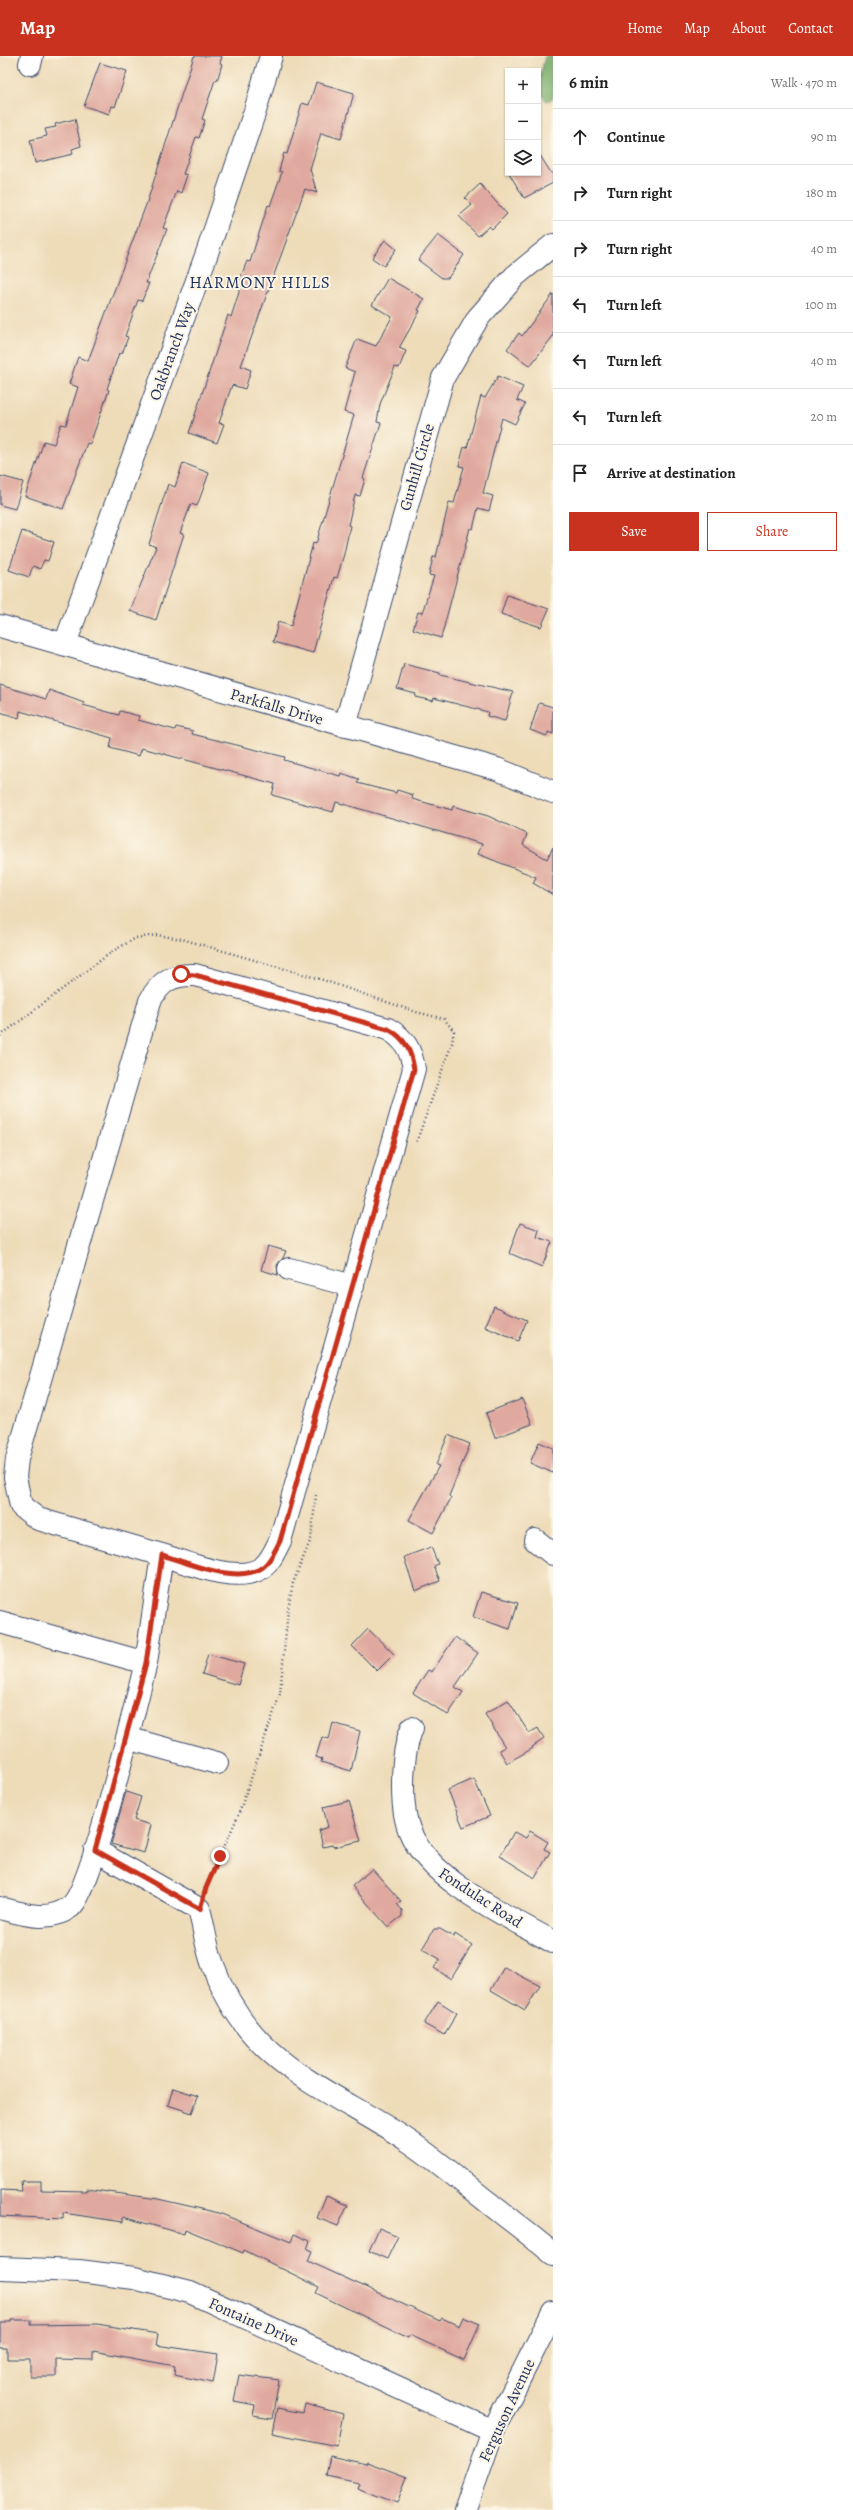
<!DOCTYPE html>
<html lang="en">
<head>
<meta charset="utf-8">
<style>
	:root { --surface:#fff; --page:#f2f2f2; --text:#222; --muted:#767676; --line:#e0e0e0; --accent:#c8321e }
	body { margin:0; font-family:Alegreya,serif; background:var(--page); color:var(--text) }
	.controls { position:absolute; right:12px; top:12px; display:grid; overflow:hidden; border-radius:0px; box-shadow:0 1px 3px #0004 }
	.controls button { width:36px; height:36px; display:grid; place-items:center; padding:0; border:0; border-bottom:1px solid var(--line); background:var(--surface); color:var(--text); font:20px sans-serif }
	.stop { position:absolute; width:12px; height:12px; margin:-9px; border:3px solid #c8321e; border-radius:50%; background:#fff }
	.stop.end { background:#c8321e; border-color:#fff; box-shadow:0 1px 4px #0008 }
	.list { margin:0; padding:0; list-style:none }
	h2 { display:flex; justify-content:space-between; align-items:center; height:52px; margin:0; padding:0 16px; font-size:17px }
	h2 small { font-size:13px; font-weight:400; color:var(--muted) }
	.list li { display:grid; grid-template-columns:26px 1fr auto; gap:12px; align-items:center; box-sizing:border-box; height:56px; padding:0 16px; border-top:1px solid var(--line) }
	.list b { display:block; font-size:15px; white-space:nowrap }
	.list em { font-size:13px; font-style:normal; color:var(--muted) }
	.actions { display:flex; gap:8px; padding:12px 16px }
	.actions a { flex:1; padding:9px 0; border:1px solid var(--accent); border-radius:0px; text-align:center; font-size:14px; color:var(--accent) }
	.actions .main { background:var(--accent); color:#fff }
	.icon { flex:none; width:22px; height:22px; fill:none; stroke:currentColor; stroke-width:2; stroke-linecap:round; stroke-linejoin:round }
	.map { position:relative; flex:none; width:553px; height:2454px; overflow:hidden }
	header { display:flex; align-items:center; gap:24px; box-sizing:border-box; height:56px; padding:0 20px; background:var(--accent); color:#fff }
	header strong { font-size:19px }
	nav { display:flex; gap:22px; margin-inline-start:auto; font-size:14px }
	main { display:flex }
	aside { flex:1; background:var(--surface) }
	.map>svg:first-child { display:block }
	.forest { fill:#72a966; stroke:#466c62 }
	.building { fill:#e0a99f }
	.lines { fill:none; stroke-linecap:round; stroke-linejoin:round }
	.minor-casing { stroke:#3b496c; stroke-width:24 }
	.path { stroke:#3b496c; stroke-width:2.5; stroke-dasharray:1 3; stroke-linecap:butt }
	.minor { stroke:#fff; stroke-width:22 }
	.route { stroke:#c8321e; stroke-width:5 }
	.labels { text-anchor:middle; stroke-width:4; stroke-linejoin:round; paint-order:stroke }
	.street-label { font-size:16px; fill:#1b2f5e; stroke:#fcf5e5 }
	.neighbourhood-label { font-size:17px; letter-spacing:1px; fill:#1b2f5e; stroke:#fcf5e5 }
</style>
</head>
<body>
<header>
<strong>Map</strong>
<nav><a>Home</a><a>Map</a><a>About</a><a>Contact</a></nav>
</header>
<main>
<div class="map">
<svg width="553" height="2454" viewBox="0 0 553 2454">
	<rect width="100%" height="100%" fill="#fcf5e5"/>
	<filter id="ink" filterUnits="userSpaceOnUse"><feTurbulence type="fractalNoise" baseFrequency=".025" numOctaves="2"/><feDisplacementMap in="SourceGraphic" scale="8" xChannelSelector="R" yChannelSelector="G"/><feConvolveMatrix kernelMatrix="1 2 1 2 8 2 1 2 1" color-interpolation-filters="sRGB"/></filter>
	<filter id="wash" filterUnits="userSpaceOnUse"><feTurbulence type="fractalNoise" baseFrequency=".012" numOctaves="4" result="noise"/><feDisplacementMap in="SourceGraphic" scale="16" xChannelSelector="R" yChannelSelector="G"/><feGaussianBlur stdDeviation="0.9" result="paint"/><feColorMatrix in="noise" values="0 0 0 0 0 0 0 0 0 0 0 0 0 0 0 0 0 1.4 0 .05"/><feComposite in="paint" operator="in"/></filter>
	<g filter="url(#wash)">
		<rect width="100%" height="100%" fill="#eedcb9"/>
		<!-- forest -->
		<path class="forest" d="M 545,0 L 553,0 L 553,43 L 546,45 L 538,29 Z"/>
		<g id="blocks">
			<!-- building -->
			<path class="building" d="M 194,0 L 222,0 L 220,7 L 222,8 L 217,25 L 215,24 L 202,63 L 205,64 L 199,82 L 196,81 L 183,118 L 187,119 L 181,137 L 177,135 L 163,172 L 167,173 L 146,227 L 149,227 L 142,245 L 138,244 L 125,280 L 128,281 L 122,298 L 119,297 L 107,333 L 109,334 L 90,388 L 87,387 L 63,453 L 25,440 L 44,385 L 54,388 L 61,368 L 66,369 L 78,331 L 69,328 L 78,301 L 88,305 L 147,146 Z
				M 100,7 L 127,15 L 115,51 L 112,50 L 109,58 L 84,50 Z
				M 316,26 L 354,37 L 341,83 L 321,77 L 310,113 L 317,137 L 305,133 L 241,310 L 251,314 L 245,333 L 232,329 L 219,367 L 224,368 L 217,387 L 189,377 L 228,259 L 231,261 L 243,224 L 240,223 L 247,205 L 250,206 L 268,149 L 270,150 L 282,116 L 279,115 L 284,97 L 287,98 L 302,47 L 309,49 Z
				M 75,63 L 81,90 L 72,93 L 73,98 L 35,107 L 30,84 L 47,80 L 45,73 L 56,71 L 55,68 Z
				M 538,96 L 551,117 L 553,117 L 553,127 L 524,142 L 509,117 L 538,117 Z
				M 480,128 L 507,158 L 492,173 L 489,170 L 478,180 L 459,160 L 472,149 L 465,142 Z
				M 438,179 L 464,199 L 448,222 L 442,222 L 418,204 Z
				M 385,184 L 396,193 L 384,210 L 372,202 Z
				M 388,222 L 424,243 L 418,254 L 420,255 L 399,292 L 406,295 L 399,312 L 395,311 L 380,348 L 377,366 L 381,367 L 363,422 L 365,423 L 360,440 L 355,439 L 348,469 L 350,470 L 344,498 L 337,522 L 334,521 L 313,597 L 273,586 L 278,566 L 291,570 L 313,487 L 316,488 L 354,359 L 344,356 L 355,316 L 345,312 L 357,283 L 376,290 L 392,261 L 372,249 Z
				M 553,238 L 553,280 L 530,310 L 507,293 L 519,277 L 522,280 Z
				M 498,320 L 523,331 L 517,344 L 525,348 L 515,368 L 502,362 L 483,437 L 493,440 L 489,455 L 478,452 L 473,473 L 470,472 L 441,582 L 413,573 L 418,556 L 422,557 L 434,520 L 429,519 L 433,501 L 436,501 L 449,446 L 454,447 L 464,411 L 459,410 L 464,391 L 467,392 L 481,340 L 485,342 Z
				M 183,407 L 209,417 L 197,450 L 191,448 L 180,477 L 184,478 L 156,564 L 130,555 L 156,491 L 149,488 L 168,428 L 175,431 Z
				M 0,420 L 23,426 L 15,453 L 0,449 Z
				M 22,475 L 54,486 L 48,505 L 44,504 L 40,513 L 33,510 L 29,521 L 9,514 Z
				M 507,539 L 549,553 L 541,571 L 501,558 Z
				M 404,608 L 440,617 L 440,619 L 513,636 L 505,665 L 487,660 L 488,656 L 434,642 L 433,645 L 415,641 L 416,638 L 397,633 Z
				M 0,629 L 46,643 L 49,634 L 84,647 L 83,649 L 119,659 L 120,655 L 139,660 L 138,664 L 175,674 L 176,671 L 193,675 L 192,678 L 285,701 L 284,704 L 340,720 L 341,717 L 359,723 L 357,727 L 396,737 L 397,734 L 413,739 L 412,743 L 452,754 L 453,750 L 488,760 L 527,778 L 523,789 L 547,803 L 553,791 L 553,839 L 533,827 L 536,821 L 478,798 L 482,788 L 336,746 L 333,756 L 272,739 L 275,728 L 142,692 L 139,700 L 110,692 L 112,682 L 20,655 L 19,662 L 0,656 Z
				M 539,647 L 553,651 L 553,678 L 548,676 L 547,680 L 530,674 Z
				M 520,1167 L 539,1174 L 537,1181 L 552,1186 L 542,1211 L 509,1197 Z
				M 268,1190 L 286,1195 L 283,1202 L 277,1209 L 278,1219 L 261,1214 Z
				M 494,1250 L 527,1264 L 518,1285 L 485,1271 Z
				M 522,1343 L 532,1368 L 495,1382 L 486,1357 Z
				M 448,1379 L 470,1388 L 449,1440 L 451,1442 L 433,1477 L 409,1464 L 439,1410 L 436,1409 Z
				M 539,1386 L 553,1392 L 553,1417 L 530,1407 Z
				M 431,1491 L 438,1508 L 434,1510 L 440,1525 L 415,1535 L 404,1501 Z
				M 481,1536 L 518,1547 L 510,1573 L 473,1561 Z
				M 368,1573 L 394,1598 L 377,1615 L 352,1590 Z
				M 455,1581 L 478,1597 L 455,1631 L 463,1636 L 448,1659 L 413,1637 L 428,1614 L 432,1616 Z
				M 208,1598 L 244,1608 L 238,1629 L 202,1618 Z
				M 508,1644 L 529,1677 L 538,1672 L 544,1683 L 532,1691 L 533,1692 L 507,1707 L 499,1694 L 505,1691 L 485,1658 Z
				M 333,1667 L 360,1675 L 351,1715 L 321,1706 L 322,1703 L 316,1701 L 322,1681 L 329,1683 Z
				M 474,1723 L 490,1760 L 463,1771 L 448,1734 Z
				M 126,1736 L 141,1741 L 134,1764 L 151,1769 L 144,1797 L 111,1788 Z
				M 349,1745 L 361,1785 L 333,1791 L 332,1789 L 323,1791 L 319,1774 L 328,1771 L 323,1751 Z
				M 530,1775 L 548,1786 L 544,1793 L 550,1796 L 535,1822 L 500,1800 L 514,1776 L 526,1782 Z
				M 372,1813 L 401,1845 L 397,1848 L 402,1854 L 402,1860 L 388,1871 L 352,1830 Z
				M 434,1873 L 440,1873 L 454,1881 L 455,1878 L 472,1889 L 451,1923 L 434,1912 L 440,1903 L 422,1893 Z
				M 504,1911 L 540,1930 L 525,1954 L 491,1934 Z
				M 438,1945 L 457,1957 L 444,1979 L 424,1968 Z
				M 173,2032 L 198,2040 L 192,2057 L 168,2049 Z
				M 21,2125 L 41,2125 L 41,2134 L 87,2135 L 87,2133 L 158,2143 L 219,2157 L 291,2186 L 294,2178 L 310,2185 L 307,2193 L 312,2195 L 308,2205 L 440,2265 L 442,2262 L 459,2270 L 463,2261 L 480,2268 L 464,2304 L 410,2279 L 408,2282 L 316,2237 L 319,2231 L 244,2194 L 243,2197 L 185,2173 L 184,2178 L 123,2161 L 123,2166 L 63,2157 L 63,2163 L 0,2160 L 0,2134 L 22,2135 Z
				M 326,2140 L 348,2149 L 338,2170 L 317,2162 Z
				M 379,2172 L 398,2180 L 387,2203 L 369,2195 Z
				M 11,2264 L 31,2264 L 31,2269 L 97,2268 L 158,2278 L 156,2289 L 218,2298 L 213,2327 L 174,2319 L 175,2310 L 93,2295 L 93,2304 L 56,2303 L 56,2321 L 30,2321 L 30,2303 L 7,2303 L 7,2292 L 0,2292 L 0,2266 L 11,2266 Z
				M 239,2319 L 279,2324 L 272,2363 L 253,2360 L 255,2349 L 234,2345 Z
				M 305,2348 L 343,2358 L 337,2390 L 272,2377 L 277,2352 L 303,2357 Z
				M 330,2400 L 366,2408 L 367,2406 L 407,2421 L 397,2447 L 357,2432 L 359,2427 L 326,2420 Z"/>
		</g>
	</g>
	<g filter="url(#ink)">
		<use href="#blocks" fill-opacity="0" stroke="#3b496c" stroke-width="1"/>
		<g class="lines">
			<!-- minor casing -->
			<g class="minor-casing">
				<path id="minor" d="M 30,8 L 32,0
					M 0,570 L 497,713 L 553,736
					M 65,588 L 207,197 L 255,55 L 271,0
					M 345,670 L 443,322 L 478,262 L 515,220 L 553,189
					M 289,1213 L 353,1230
					M 535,1484 L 553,1498
					M 0,1566 L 146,1607 C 136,1645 92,1835 70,1851 C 49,1867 23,1858 0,1852
					M 146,1607 L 162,1499 C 188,1507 239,1529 263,1511 C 271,1505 275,1494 280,1485 L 414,1013 C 411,994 405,983 388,973 L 195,919 C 173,918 160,925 150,945 L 17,1403 L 15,1421 L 21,1450 L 38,1463 L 162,1499
					M 412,1672 C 404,1691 403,1711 403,1731 C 403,1746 404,1762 410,1776 C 431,1826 508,1860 553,1886
					M 127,1682 L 217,1707
					M 95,1794 L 199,1853 C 204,1871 206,1891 213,1909 C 249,2010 327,2031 407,2084 C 436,2103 462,2126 489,2147 C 510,2164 532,2180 553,2198
					M 0,2212 L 79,2215 L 134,2222 L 190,2236 L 493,2375
					M 465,2454 L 493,2375 L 553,2256"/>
			</g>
			<!-- path -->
			<path class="path" d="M 0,980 L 113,895 L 136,882 L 157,879 L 182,883 L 323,924 L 416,956 L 444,963 L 454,975 L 452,987 L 416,1087
				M 205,1833 L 238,1760 L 280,1638 L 288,1553 L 293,1527 L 311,1483 L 316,1439"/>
			<!-- minor -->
			<use href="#minor" class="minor"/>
		</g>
	</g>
	<g class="lines" filter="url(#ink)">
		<!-- route -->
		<path class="route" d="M 181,918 L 195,919 L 388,973 C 405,982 411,994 414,1013 L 280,1485 C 275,1494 271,1505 263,1511 C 239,1529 188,1507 162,1499 L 146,1607 L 95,1794 L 200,1853 L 206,1832 L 220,1800"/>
	</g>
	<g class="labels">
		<!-- street labels -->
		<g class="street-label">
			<text transform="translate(171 295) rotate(-70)" y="6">Oakbranch Way</text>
			<text transform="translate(416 411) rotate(-74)" y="6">Gunhill Circle</text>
			<text transform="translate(277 650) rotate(16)" y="6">Parkfalls Drive</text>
			<text transform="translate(481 1841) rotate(33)" y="6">Fondulac Road</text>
			<text transform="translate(254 2265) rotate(24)" y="6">Fontaine Drive</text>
			<text transform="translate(506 2354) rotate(-65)" y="6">Ferguson Avenue</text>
		</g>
		<!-- neighbourhood labels -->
		<g class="neighbourhood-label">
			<text x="260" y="232">HARMONY HILLS</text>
		</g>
	</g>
</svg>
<div class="controls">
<button>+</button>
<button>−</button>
<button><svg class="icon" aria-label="layers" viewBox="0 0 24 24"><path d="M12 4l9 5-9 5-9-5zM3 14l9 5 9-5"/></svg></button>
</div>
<div class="stop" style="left:181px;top:918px"></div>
<div class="stop end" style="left:220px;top:1800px"></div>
</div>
<aside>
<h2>6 min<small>Walk · 470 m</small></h2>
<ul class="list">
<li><svg class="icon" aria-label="ahead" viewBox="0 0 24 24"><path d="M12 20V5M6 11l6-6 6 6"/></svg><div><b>Continue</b></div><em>90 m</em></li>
<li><svg class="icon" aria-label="right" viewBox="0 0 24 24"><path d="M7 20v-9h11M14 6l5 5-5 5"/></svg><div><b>Turn right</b></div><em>180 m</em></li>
<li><svg class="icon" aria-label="right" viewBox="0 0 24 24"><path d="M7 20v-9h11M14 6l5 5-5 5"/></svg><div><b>Turn right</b></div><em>40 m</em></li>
<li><svg class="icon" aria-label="left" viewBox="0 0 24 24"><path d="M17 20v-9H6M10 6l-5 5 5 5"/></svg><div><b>Turn left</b></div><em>100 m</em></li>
<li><svg class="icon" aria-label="left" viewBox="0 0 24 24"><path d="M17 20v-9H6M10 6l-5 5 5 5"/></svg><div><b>Turn left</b></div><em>40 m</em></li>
<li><svg class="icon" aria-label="left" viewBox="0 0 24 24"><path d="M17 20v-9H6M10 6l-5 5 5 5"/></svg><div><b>Turn left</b></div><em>20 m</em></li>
<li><svg class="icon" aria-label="arrive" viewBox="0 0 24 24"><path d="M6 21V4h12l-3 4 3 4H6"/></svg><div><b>Arrive at destination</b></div></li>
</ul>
<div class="actions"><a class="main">Save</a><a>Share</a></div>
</aside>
</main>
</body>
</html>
